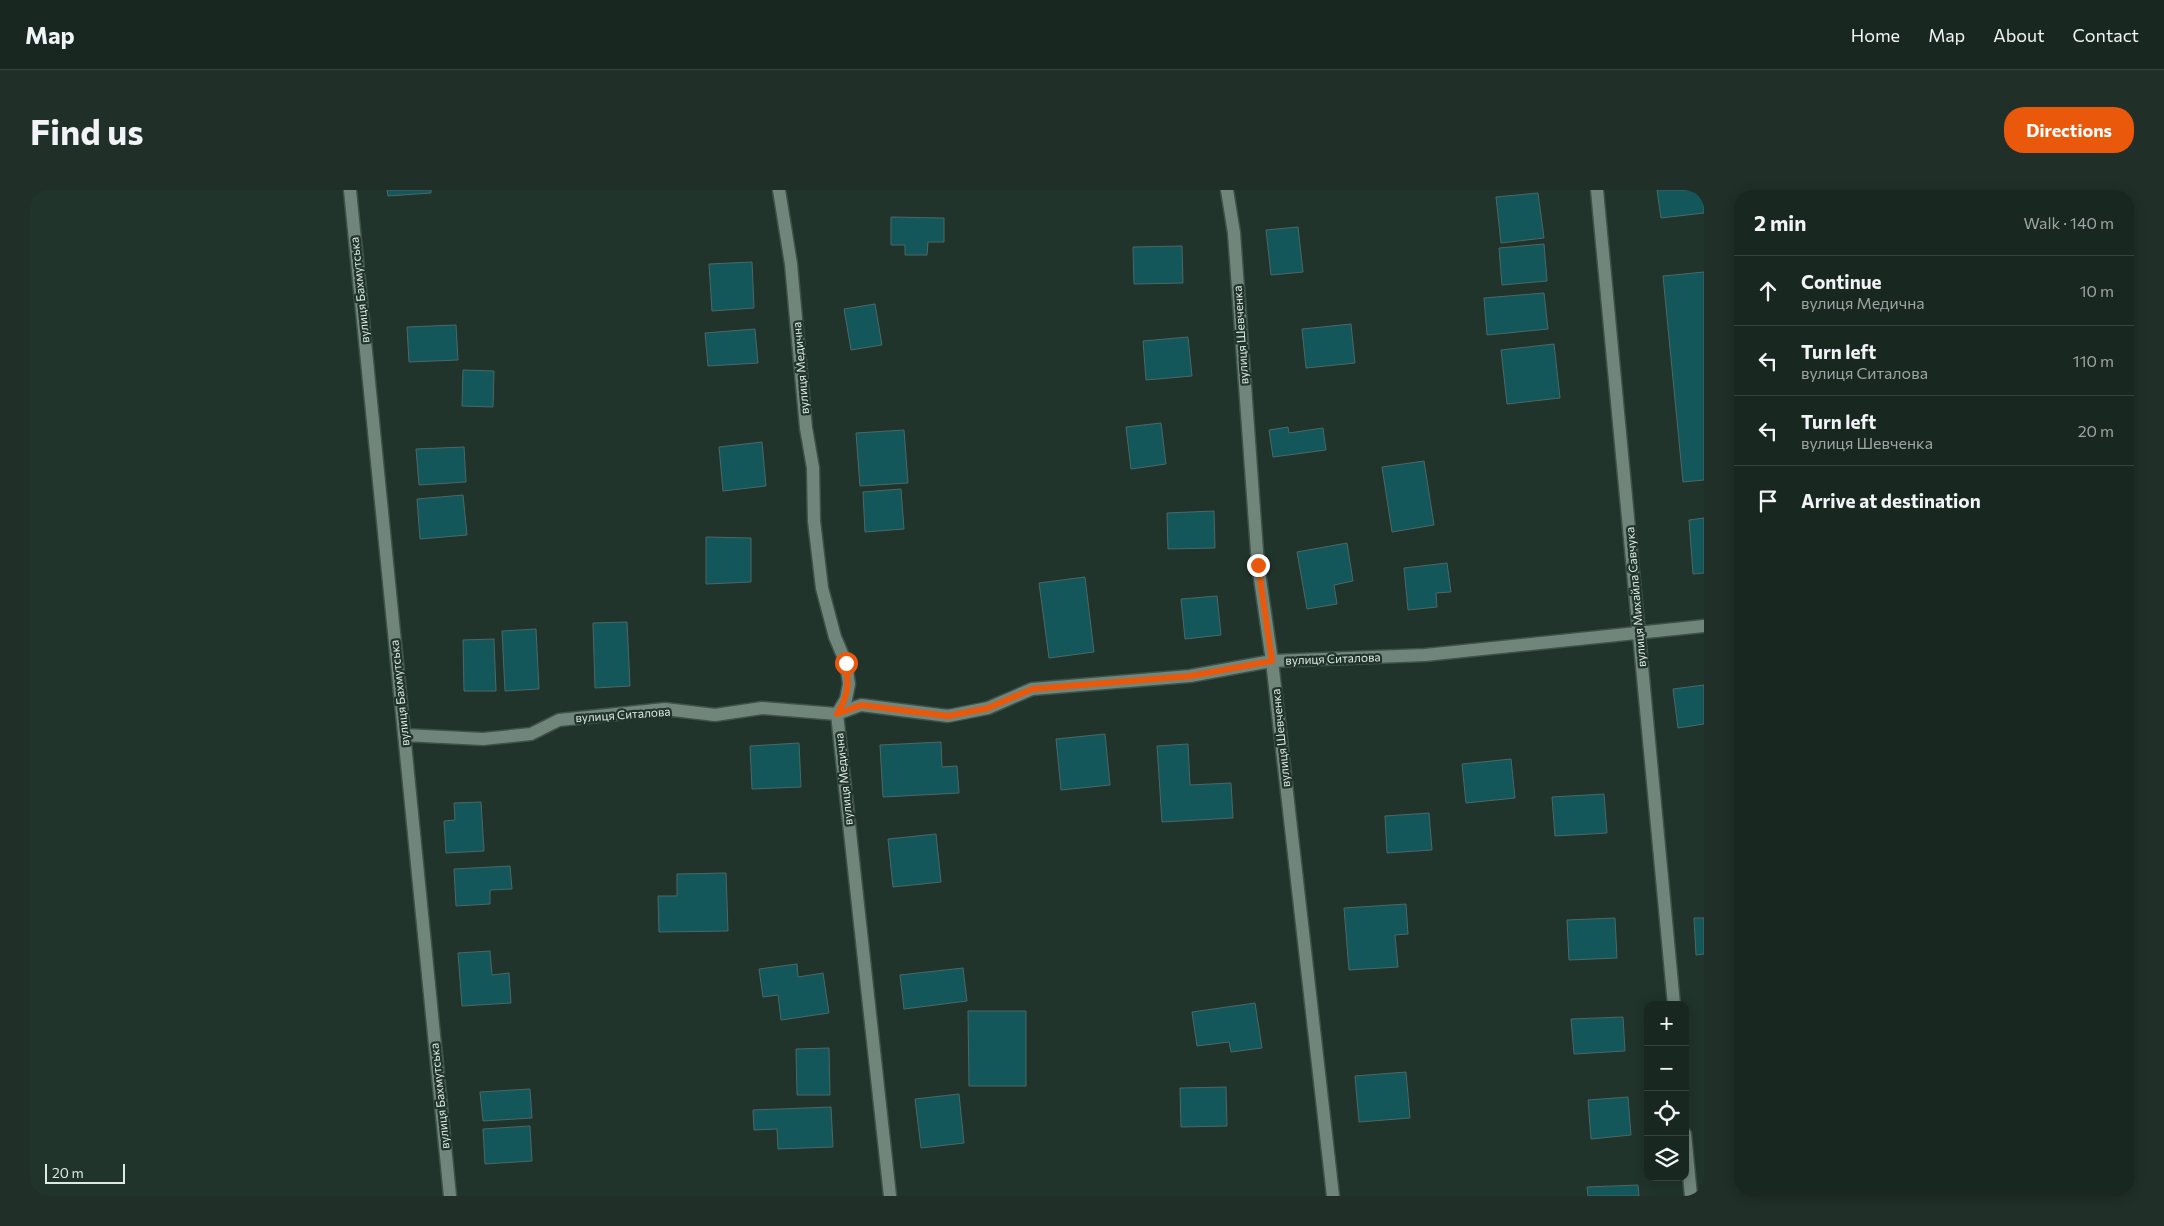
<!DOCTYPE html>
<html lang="en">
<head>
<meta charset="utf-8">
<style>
	:root { --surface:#182720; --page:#212f29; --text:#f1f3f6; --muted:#9fa5a5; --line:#36443e; --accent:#ea580c }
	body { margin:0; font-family:Commissioner,sans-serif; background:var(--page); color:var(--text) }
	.controls { position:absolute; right:15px; bottom:15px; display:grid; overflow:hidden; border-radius:10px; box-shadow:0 2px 12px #0003 }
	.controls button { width:45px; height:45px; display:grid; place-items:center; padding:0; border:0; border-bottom:1px solid var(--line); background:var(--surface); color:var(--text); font:25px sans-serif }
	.scale { position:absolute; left:15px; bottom:12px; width:80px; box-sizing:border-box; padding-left:5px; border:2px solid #dde9e3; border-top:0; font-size:14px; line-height:18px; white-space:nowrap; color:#dde9e3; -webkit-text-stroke:4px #20342b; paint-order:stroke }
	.stop { position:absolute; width:15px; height:15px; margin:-11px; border:4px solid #ea580c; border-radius:50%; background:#fff }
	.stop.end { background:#ea580c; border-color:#fff; box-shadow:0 1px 5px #0008 }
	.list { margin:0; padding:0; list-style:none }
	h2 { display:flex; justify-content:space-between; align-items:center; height:65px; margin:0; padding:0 20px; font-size:21px }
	h2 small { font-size:16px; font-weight:400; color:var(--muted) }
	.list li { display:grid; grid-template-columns:32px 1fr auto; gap:15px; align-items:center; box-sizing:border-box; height:70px; padding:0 20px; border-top:1px solid var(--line) }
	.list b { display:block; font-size:19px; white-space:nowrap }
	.list p { margin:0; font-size:16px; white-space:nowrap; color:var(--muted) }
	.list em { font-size:16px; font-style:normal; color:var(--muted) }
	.icon { flex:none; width:28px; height:28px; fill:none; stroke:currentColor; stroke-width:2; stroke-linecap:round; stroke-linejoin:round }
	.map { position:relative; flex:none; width:1674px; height:1006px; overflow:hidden; border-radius:20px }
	header { display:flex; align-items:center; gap:30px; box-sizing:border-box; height:70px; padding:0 25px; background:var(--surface); border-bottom:1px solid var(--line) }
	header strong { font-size:24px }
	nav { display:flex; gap:28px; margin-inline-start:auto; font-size:18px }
	.intro { display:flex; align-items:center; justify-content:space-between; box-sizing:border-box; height:120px; padding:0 30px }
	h1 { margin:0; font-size:35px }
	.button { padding:12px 22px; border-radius:20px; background:var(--accent); color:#fff; font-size:18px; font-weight:700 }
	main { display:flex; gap:30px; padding:0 30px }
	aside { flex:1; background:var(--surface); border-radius:20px; box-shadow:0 2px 12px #0003 }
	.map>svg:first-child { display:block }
	.building { fill:#13575a; stroke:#4d6768 }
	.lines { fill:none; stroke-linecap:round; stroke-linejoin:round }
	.minor-casing { stroke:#3f5149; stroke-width:15 }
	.minor { stroke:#70867b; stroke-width:12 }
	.route { stroke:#ea580c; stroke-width:6 }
	.labels { text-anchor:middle; stroke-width:4.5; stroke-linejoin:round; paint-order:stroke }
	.street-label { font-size:12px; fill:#dde9e3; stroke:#20342b }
</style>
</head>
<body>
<header>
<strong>Map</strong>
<nav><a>Home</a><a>Map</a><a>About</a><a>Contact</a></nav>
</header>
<div class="intro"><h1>Find us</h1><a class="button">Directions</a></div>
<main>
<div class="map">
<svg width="1674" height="1006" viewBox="0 0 1674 1006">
	<rect width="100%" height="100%" fill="#20342b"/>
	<!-- building -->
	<path class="building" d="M 357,0 L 401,0 L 401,3 L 358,6 Z
		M 1627,0 L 1674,0 L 1674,23 L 1631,28 Z
		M 1508,3 L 1514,48 L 1471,53 L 1466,7 Z
		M 861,27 L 914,28 L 914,52 L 898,52 L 897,65 L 875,65 L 875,55 L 861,55 Z
		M 1268,37 L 1273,82 L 1241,85 L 1236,40 Z
		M 1514,54 L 1517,91 L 1472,95 L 1469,58 Z
		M 1152,56 L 1153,93 L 1104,94 L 1103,57 Z
		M 722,72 L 724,118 L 682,121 L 679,74 Z
		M 1674,82 L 1674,290 L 1653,292 L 1633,86 Z
		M 1514,103 L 1518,139 L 1457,145 L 1454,108 Z
		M 845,114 L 852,155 L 821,160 L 814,119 Z
		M 1321,134 L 1325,173 L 1276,178 L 1272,139 Z
		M 426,135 L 428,170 L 379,172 L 377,137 Z
		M 725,139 L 728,173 L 678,176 L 675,143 Z
		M 1158,147 L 1162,186 L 1116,190 L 1113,151 Z
		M 1524,154 L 1530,208 L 1477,214 L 1471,160 Z
		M 433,180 L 464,181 L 463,217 L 432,216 Z
		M 1131,233 L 1136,274 L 1101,279 L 1096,237 Z
		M 1258,237 L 1259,243 L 1293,238 L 1296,260 L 1243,267 L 1239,240 Z
		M 874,240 L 878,293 L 830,296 L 826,243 Z
		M 732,252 L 736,296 L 693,301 L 689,257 Z
		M 434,257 L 436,292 L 389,295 L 386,259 Z
		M 1394,271 L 1404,335 L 1362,342 L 1352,277 Z
		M 871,299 L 874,339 L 835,342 L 833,302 Z
		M 433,305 L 437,345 L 390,349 L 387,309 Z
		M 1184,321 L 1185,358 L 1138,359 L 1137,323 Z
		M 1674,328 L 1674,383 L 1663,384 L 1659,330 Z
		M 676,347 L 721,348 L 721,392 L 676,394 Z
		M 1317,353 L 1323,391 L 1304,395 L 1307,414 L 1277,419 L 1267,362 Z
		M 1417,373 L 1421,402 L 1406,403 L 1407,417 L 1378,420 L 1374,378 Z
		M 1055,387 L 1064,462 L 1019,468 L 1009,393 Z
		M 1187,406 L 1191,445 L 1155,449 L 1151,409 Z
		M 597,432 L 600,496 L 565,498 L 563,433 Z
		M 506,439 L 509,499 L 475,501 L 472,441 Z
		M 464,449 L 466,501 L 434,501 L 433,450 Z
		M 1674,495 L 1674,534 L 1648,538 L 1643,499 Z
		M 1075,544 L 1080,595 L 1031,600 L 1026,549 Z
		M 911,552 L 912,577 L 927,576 L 929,603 L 853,607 L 850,555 Z
		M 769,553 L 771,597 L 722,599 L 720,556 Z
		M 1158,554 L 1160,595 L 1201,593 L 1203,628 L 1132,632 L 1127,556 Z
		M 1481,569 L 1485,608 L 1436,613 L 1432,574 Z
		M 1574,604 L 1577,643 L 1525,646 L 1522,607 Z
		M 451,612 L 454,661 L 416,663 L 414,631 L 425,630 L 424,613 Z
		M 1399,623 L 1402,660 L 1357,663 L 1355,626 Z
		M 906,644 L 911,692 L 863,697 L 858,649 Z
		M 480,676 L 482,699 L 460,700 L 460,714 L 426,716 L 424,679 Z
		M 696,683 L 698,741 L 629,742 L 628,706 L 647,706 L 647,684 Z
		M 1376,714 L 1378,744 L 1365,745 L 1368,777 L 1319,780 L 1314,718 Z
		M 1585,728 L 1587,768 L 1539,770 L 1537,730 Z
		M 1664,728 L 1674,728 L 1674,764 L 1666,765 Z
		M 460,761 L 462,785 L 479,783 L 481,813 L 432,816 L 428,763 Z
		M 767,774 L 768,787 L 793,783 L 799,823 L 751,830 L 748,805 L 733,807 L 729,779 Z
		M 933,778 L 937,811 L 874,819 L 870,785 Z
		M 1225,813 L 1232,858 L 1201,862 L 1199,852 L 1167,856 L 1162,822 Z
		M 938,821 L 996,821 L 996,896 L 939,896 Z
		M 1593,827 L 1595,861 L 1544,864 L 1541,829 Z
		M 799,858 L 800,905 L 767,905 L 766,859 Z
		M 1376,882 L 1380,928 L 1329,932 L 1325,886 Z
		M 1196,897 L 1197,936 L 1151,937 L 1150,898 Z
		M 500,899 L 502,928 L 453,931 L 450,902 Z
		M 929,904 L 934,953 L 891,958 L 885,909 Z
		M 1598,907 L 1601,945 L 1561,949 L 1558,910 Z
		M 801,917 L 803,957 L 748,959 L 747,939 L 724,940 L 723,920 Z
		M 500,936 L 502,971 L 455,974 L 453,939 Z
		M 1608,995 L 1609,1006 L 1558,1006 L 1557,997 Z"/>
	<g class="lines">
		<!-- minor casing -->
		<g class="minor-casing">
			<path id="minor" d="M 320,0 L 420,1006
				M 749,0 L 761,74 L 776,238 L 783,278 L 784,331 L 792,398 L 805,447 L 816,473 L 819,494 L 816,509 L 807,524 L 860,1006
				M 1197,0 L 1204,43 L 1228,375 L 1242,471 L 1303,1006
				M 1567,0 L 1644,815
				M 374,545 L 453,549 L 501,544 L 529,530 L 635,519 L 685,525 L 732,518 L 807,524 L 831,515 L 918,526 L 958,518 L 1002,499 L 1160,486 L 1242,471 L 1395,465 L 1674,436
				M 1655,944 L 1661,1006"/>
		</g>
		<!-- minor -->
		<use href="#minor" class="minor"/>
	</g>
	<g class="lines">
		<!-- route -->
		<path class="route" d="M 816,473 C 819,496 819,504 807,524 L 831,515 L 918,526 L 958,518 L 1002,499 L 1160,486 L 1242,471 L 1228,375"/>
	</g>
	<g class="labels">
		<!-- street labels -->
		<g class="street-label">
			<text transform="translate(330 100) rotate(-96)" y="4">вулиця Бахмутська</text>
			<text transform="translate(1211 145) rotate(-94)" y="4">вулиця Шевченка</text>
			<text transform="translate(771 178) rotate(-95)" y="4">вулиця Медична</text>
			<text transform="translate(1606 407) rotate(-95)" y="4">вулиця Михайла Савчука</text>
			<text transform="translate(1303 469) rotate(-2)" y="4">вулиця Ситалова</text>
			<text transform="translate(370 503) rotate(-96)" y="4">вулиця Бахмутська</text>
			<text transform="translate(593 525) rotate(-4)" y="4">вулиця Ситалова</text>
			<text transform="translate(1251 548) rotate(-96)" y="4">вулиця Шевченка</text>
			<text transform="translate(814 589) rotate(-96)" y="4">вулиця Медична</text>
			<text transform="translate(410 906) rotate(-96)" y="4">вулиця Бахмутська</text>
		</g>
	</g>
</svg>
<div class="controls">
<button>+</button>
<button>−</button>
<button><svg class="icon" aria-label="locate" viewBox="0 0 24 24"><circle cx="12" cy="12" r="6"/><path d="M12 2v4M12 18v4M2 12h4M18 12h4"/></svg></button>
<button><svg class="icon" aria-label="layers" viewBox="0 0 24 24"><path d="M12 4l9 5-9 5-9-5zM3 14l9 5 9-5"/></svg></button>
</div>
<div class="scale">20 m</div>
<div class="stop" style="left:816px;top:473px"></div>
<div class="stop end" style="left:1228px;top:375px"></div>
</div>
<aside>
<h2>2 min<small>Walk · 140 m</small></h2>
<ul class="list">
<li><svg class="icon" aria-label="ahead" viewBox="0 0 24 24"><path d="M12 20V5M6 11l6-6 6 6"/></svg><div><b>Continue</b><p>вулиця Медична</p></div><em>10 m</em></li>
<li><svg class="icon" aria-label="left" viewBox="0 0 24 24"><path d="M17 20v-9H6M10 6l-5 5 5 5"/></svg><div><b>Turn left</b><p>вулиця Ситалова</p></div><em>110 m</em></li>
<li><svg class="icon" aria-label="left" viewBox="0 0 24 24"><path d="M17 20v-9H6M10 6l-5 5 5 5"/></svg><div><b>Turn left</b><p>вулиця Шевченка</p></div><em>20 m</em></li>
<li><svg class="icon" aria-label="arrive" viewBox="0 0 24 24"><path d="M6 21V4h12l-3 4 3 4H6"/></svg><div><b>Arrive at destination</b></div></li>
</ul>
</aside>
</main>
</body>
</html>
